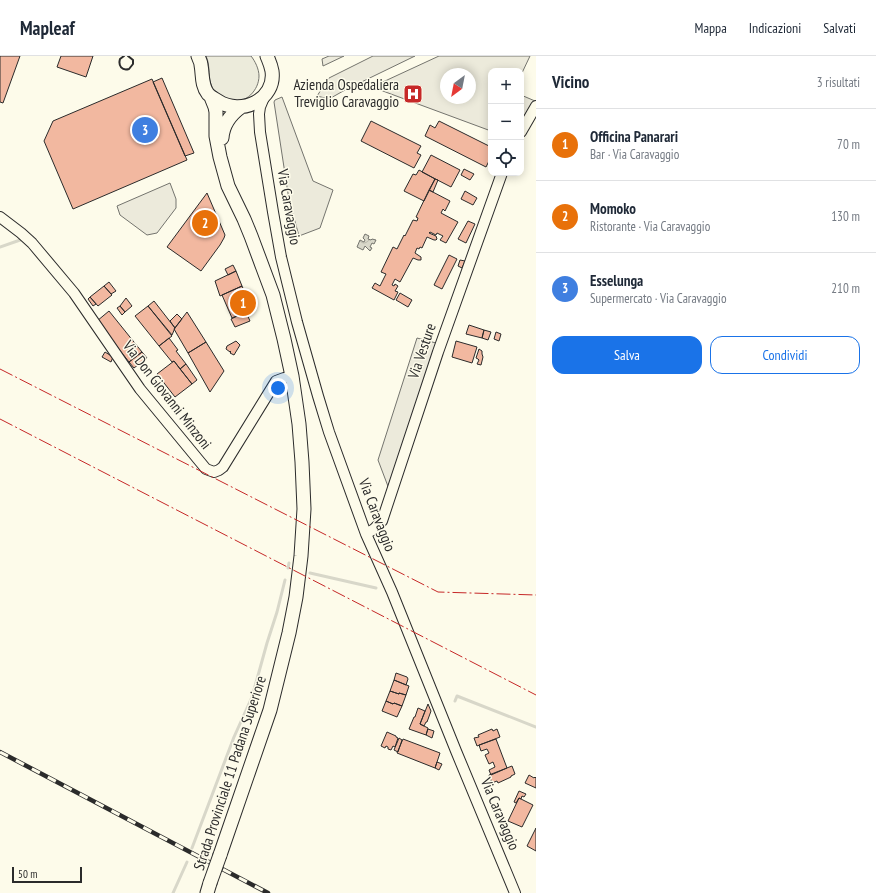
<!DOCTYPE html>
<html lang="it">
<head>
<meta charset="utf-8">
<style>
	:root { --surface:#fff; --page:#f6f6f7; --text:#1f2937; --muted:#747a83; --line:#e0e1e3; --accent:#1a73e8 }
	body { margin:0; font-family:"PT Sans Narrow",sans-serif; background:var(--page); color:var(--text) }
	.controls { position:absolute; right:12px; top:12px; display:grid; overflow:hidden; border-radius:8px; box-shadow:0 2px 10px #0003 }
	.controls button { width:36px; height:36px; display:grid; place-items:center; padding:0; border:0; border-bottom:1px solid var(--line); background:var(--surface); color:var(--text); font:20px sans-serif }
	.compass { position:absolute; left:440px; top:12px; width:36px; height:36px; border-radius:50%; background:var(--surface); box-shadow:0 2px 10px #0003; rotate:212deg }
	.scale { position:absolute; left:12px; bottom:10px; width:70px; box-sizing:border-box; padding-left:4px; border:2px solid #2b2b2b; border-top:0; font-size:11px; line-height:14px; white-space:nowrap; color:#2b2b2b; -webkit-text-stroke:3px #fdfbea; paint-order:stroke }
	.you { position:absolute; left:278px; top:332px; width:14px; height:14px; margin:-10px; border:3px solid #fff; border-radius:50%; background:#1a73e8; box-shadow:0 0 0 6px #1a73e833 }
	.badge { display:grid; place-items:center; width:26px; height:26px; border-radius:50%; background:var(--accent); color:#fff; font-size:13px; font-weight:700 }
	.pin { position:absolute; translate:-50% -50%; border:2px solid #fff; box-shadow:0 1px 4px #0006 }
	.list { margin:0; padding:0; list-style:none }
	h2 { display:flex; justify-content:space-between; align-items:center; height:52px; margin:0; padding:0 16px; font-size:17px }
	h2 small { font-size:13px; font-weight:400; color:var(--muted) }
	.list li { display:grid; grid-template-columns:26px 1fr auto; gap:12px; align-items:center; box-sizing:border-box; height:72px; padding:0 16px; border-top:1px solid var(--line) }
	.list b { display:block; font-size:15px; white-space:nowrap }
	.list p { margin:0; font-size:13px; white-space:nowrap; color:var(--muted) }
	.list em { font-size:13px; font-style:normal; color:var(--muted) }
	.actions { display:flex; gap:8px; padding:12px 16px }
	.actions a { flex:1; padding:9px 0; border:1px solid var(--accent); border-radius:12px; text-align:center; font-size:14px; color:var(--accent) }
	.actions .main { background:var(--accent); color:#fff }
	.icon { flex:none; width:22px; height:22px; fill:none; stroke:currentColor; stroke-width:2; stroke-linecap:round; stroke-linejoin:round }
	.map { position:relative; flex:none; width:536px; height:837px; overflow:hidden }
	header { display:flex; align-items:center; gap:24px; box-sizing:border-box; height:56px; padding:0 20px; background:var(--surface); border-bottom:1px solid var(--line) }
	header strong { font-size:19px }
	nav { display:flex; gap:22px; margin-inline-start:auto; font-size:14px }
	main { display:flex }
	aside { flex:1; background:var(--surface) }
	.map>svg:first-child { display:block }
	.green { fill:#ecebdb; stroke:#74746e }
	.parking { fill:#eceadb; stroke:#74746e; fill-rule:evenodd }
	.water { fill:url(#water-waves); stroke:#74746e }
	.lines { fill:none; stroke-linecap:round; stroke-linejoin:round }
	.stream { stroke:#d8d7c9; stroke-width:3 }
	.building { fill:#f2b8a0; stroke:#2b2b2b }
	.minor-casing { stroke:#2b2b2b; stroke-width:12 }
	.major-casing { stroke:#2b2b2b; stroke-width:15 }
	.minor { stroke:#fdfbea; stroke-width:10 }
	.major { stroke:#fdfbea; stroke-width:13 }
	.rail-casing { stroke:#2b2b2b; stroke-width:4.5 }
	.rail { stroke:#fdfbea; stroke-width:3; stroke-dasharray:9; stroke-linecap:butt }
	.major-bridge-casing { stroke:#2b2b2b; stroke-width:15; stroke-linecap:butt }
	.major-bridge { stroke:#fdfbea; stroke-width:13 }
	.wall { stroke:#2b2b2b; stroke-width:2 }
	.power { stroke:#c62828; stroke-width:1; stroke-dasharray:14 3 2 3; stroke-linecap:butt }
	.labels { text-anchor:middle; stroke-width:3; stroke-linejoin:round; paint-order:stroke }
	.poi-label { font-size:15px; fill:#2b2b2b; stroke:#fdfbea; text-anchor:end }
	.street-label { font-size:15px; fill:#2b2b2b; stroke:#fdfbea }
</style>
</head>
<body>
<header>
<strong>Mapleaf</strong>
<nav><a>Mappa</a><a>Indicazioni</a><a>Salvati</a></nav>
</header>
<main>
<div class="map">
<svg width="536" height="837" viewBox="0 0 536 837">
	<defs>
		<pattern id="water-waves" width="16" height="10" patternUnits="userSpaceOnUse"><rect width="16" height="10" fill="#d8d7c9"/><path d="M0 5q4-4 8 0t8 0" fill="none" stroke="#bab9ad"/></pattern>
	</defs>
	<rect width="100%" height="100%" fill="#fdfbea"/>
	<!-- green -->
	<path class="green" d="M 206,0 L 251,0 C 255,5 259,13 259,20 C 259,34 246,48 231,45 C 228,44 225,42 223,41 C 219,38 216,36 213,33 C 207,23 211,10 206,0 Z"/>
	<!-- parking -->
	<path class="parking" d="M 329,0 L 344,0 L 323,10 L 322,3 Z
		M 373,0 L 415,0 L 345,34 L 329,43 L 317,40 L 329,22 Z
		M 439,0 L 530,0 L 521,19 L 521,15 L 491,15 L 491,75 L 372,31 ZM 446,18 L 470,18 L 470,42 L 446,42 Z
		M 521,39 L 535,45 L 521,72 Z
		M 282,41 L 313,125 L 333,134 L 320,172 L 299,180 L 289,144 L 274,46 L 275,44 Z
		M 170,127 L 176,143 L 176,152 L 157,177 L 147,179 L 120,159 L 117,150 Z
		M 417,282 L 436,287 L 389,433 L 378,404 Z"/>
	<!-- water -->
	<path class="water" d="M 365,178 L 369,180 L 368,183 L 371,184 L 372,183 L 376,184 L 374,188 L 372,187 L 370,191 L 372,192 L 370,195 L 365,190 L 363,194 L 357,191 L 360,184 L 364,186 L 365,184 L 363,182 Z"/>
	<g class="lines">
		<!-- stream -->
		<path class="stream" d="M 0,191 L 23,183
			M 288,512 L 289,507
			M 310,517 L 376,532
			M 455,645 L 457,640 L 536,671
			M 192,792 L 234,681 L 252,641 L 267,587 L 277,556 L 285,524
			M 173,837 L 187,806"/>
	</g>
	<!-- building -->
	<path class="building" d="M 0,0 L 20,0 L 3,47 L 0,46 Z
		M 61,0 L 93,0 L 86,21 L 57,11 Z
		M 162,22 L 194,97 L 185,100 L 153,26 Z
		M 152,23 L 187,104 L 73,153 L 44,85 L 53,65 Z
		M 371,65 L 421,90 L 417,97 L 421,99 L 414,112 L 361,85 Z
		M 439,65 L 491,91 L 491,101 L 486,111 L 425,80 L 430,69 L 435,72 Z
		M 431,99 L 460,114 L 451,131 L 422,116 Z
		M 464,113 L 474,118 L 470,124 L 461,119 Z
		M 419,114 L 435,123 L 424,145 L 404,135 L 413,118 L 416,119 Z
		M 435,123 L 438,124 L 433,136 L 429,134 Z
		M 429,134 L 450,145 L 445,155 L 443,153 L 441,157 L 458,166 L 446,187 L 440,184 L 443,180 L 437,177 L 436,179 L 430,176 L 429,177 L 436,180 L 437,183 L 436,184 L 434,184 L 427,181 L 422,192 L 420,191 L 419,193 L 417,192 L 415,197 L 421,201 L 421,204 L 418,204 L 413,202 L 400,226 L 395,223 L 392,229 L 394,230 L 395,228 L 398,230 L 395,235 L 398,236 L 394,244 L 372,232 L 375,227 L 380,230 L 386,218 L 381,216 L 393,191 L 397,193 L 404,179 L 405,180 L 413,164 L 417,165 L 418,162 L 416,161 Z
		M 465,135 L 477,142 L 473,149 L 461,143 Z
		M 207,137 L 225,179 L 224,182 L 220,189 L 201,215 L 167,191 Z
		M 468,165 L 475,168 L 466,187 L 458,183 Z
		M 449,199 L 457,203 L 442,233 L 434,229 Z
		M 460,204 L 465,205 L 462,212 L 458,210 Z
		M 233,209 L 236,215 L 228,219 L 225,213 Z
		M 236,215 L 242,230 L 220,240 L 215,225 Z
		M 109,226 L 116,235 L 111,238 L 104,230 Z
		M 104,230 L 112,239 L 98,250 L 90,241 Z
		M 242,230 L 252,253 L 232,262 L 222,239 Z
		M 400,237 L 412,244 L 408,251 L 396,244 Z
		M 90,241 L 96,248 L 93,250 L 88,243 Z
		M 126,242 L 132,250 L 125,256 L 120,250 Z
		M 154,245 L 175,272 L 172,279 L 148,250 Z
		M 120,250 L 125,256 L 122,259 L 117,252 Z
		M 148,250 L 172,280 L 159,290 L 135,260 Z
		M 109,255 L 142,296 L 129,306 L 97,265 Z
		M 187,256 L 206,286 L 188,297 L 174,273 Z
		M 246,256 L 250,265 L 235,271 L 231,263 Z
		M 177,258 L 182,263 L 175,272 L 170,265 Z
		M 469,269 L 484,274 L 482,282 L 466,278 Z
		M 484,274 L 491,276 L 488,284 L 482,282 Z
		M 496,276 L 501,278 L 499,285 L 494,283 Z
		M 169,282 L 178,294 L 176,295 L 186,308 L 180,313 L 174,305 L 172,306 L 159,290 Z
		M 236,285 L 240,289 L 234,299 L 230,297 L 231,296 L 230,295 L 230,296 L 226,293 L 227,290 Z
		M 456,285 L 477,291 L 472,307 L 452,301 Z
		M 206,286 L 224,315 L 210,336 L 188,297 Z
		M 479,293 L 482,295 L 482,298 L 483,301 L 481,309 L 477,308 L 479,304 L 478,303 L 476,302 Z
		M 105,296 L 113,301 L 111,306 L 102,301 Z
		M 142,296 L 147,302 L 134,312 L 129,306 Z
		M 174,305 L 192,328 L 175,341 L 157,318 Z
		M 186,308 L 197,324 L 192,328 L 180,313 Z
		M 396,617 L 407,621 L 408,623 L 406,629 L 394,624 Z
		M 394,624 L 409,630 L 406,639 L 399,637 L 399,638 L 390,635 Z
		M 390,635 L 399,638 L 399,637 L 406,639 L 402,650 L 394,647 L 393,648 L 386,645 Z
		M 386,645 L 393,648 L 394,647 L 402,650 L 397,661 L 382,655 Z
		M 428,648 L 431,655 L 427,666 L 426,666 L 424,670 L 420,668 Z
		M 418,652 L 425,655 L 420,668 L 428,672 L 426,679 L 409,673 L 414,661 L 415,661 Z
		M 428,673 L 434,675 L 432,682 L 426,679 Z
		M 492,673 L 493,675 L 497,673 L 500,681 L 477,690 L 474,682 L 479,681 L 478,679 Z
		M 387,676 L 396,680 L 396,681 L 398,682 L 395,691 L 393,690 L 391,694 L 388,693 L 388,691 L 386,690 L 385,692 L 381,690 Z
		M 399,682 L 402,684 L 398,696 L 394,694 Z
		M 403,683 L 440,697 L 435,712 L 397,697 Z
		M 496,683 L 507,712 L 491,719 L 489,714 L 495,711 L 493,706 L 489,708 L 485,699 L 489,697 L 487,693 L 481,695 L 479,689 Z
		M 437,706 L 442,708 L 439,714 L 435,712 Z
		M 512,710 L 515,718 L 511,720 L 511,721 L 498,727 L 497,725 L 492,727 L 489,719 Z
		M 529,719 L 534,722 L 535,721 L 536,722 L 536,732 L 525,727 Z
		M 519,735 L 526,738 L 524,741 L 522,740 L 521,743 L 519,742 L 516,747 L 514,746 Z
		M 519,742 L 533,749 L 522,771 L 508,765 Z
		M 536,772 L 536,795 L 527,790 Z"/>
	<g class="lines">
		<!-- minor casing -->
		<g class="minor-casing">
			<path id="minor" d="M 265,39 L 260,51 L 259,58 L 260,76 L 273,156 L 281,201 L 297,266 L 318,340 L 329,376 L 366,478 L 392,536 L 456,695 L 515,837
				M 521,76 L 536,50
				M 0,161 L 21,177 L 32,187 L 74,237 L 140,333 L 206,413 L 214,416 L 219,414 L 223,411 L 276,325 L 284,322 L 292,320
				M 366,478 L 374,473 L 382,465 L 438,296 L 502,117"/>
		</g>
		<!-- major casing -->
		<g class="major-casing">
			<path id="major" d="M 198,0 C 199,3 201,6 201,9 C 203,19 201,29 208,38 C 211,41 215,43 218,45 C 241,60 276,44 272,15 C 271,9 269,5 267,0
				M 211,41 L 215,51 L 216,56 L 216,80 L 220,101 L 228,130 L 244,163 L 251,180 L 273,239 L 284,283 L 292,320 L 299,368 L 302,406 L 304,453 L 301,500 L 296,541 L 289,577 L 270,654 L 220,799
				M 222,82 C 223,68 230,59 241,51
				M 207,837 L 210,827"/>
		</g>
		<!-- minor -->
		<use href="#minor" class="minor"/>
		<!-- major -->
		<use href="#major" class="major"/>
		<!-- rail casing -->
		<g class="rail-casing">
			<path id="rail" d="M 0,696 L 268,837"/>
		</g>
		<!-- rail -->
		<use href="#rail" class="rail"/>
		<!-- major-bridge casing -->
		<g class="major-bridge-casing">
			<path id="major-bridge" d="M 210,827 L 220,799"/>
		</g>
		<!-- major-bridge -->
		<use href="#major-bridge" class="major-bridge"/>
		<!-- wall -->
		<path class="wall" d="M 124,0 L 120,3 C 118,10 122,15 129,13 L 133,8 L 133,4 L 128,0"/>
		<!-- power -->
		<path class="power" d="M 0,313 L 438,536 L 536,539
			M 0,363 L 536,639"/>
	</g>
	<!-- icons -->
	<defs>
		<g id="hospital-square" transform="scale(1)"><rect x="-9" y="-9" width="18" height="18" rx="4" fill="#c62828" stroke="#fdfbea"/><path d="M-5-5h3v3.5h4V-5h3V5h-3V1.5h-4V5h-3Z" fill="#fff"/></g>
	</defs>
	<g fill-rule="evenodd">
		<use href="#hospital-square" x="413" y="38"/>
	</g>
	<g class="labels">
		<!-- poi labels -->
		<g class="poi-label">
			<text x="399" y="34">Azienda Ospedaliera<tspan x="399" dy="17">Treviglio Caravaggio</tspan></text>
		</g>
		<!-- street labels -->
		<g class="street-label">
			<text transform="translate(289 151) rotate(80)" y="5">Via Caravaggio</text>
			<text transform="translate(422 295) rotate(-71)" y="5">Via Vesture</text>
			<text transform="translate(167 339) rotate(52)" y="5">Via Don Giovanni Minzoni</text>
			<text transform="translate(377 459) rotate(69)" y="5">Via Caravaggio</text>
			<text transform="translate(230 717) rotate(-72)" y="5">Strada Provinciale 11 Padana Superiore</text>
			<text transform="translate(500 758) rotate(67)" y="5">Via Caravaggio</text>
		</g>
	</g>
</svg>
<div class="controls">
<button>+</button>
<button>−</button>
<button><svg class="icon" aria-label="locate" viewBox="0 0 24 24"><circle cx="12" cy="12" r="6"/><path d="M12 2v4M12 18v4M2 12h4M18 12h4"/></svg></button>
</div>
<svg class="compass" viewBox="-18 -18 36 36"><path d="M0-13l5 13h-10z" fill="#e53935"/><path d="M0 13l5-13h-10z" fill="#747a83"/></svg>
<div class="scale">50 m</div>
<div class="you"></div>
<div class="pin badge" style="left:243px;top:247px;background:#e8710a">1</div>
<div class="pin badge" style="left:205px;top:167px;background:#e8710a">2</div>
<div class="pin badge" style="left:145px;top:74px;background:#3f7fe0">3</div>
</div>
<aside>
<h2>Vicino<small>3 risultati</small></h2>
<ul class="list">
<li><span class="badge" style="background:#e8710a">1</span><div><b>Officina Panarari</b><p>Bar · Via Caravaggio</p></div><em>70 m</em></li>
<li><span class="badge" style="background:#e8710a">2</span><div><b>Momoko</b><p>Ristorante · Via Caravaggio</p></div><em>130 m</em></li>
<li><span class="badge" style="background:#3f7fe0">3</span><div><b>Esselunga</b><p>Supermercato · Via Caravaggio</p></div><em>210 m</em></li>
</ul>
<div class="actions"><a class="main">Salva</a><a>Condividi</a></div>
</aside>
</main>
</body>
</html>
